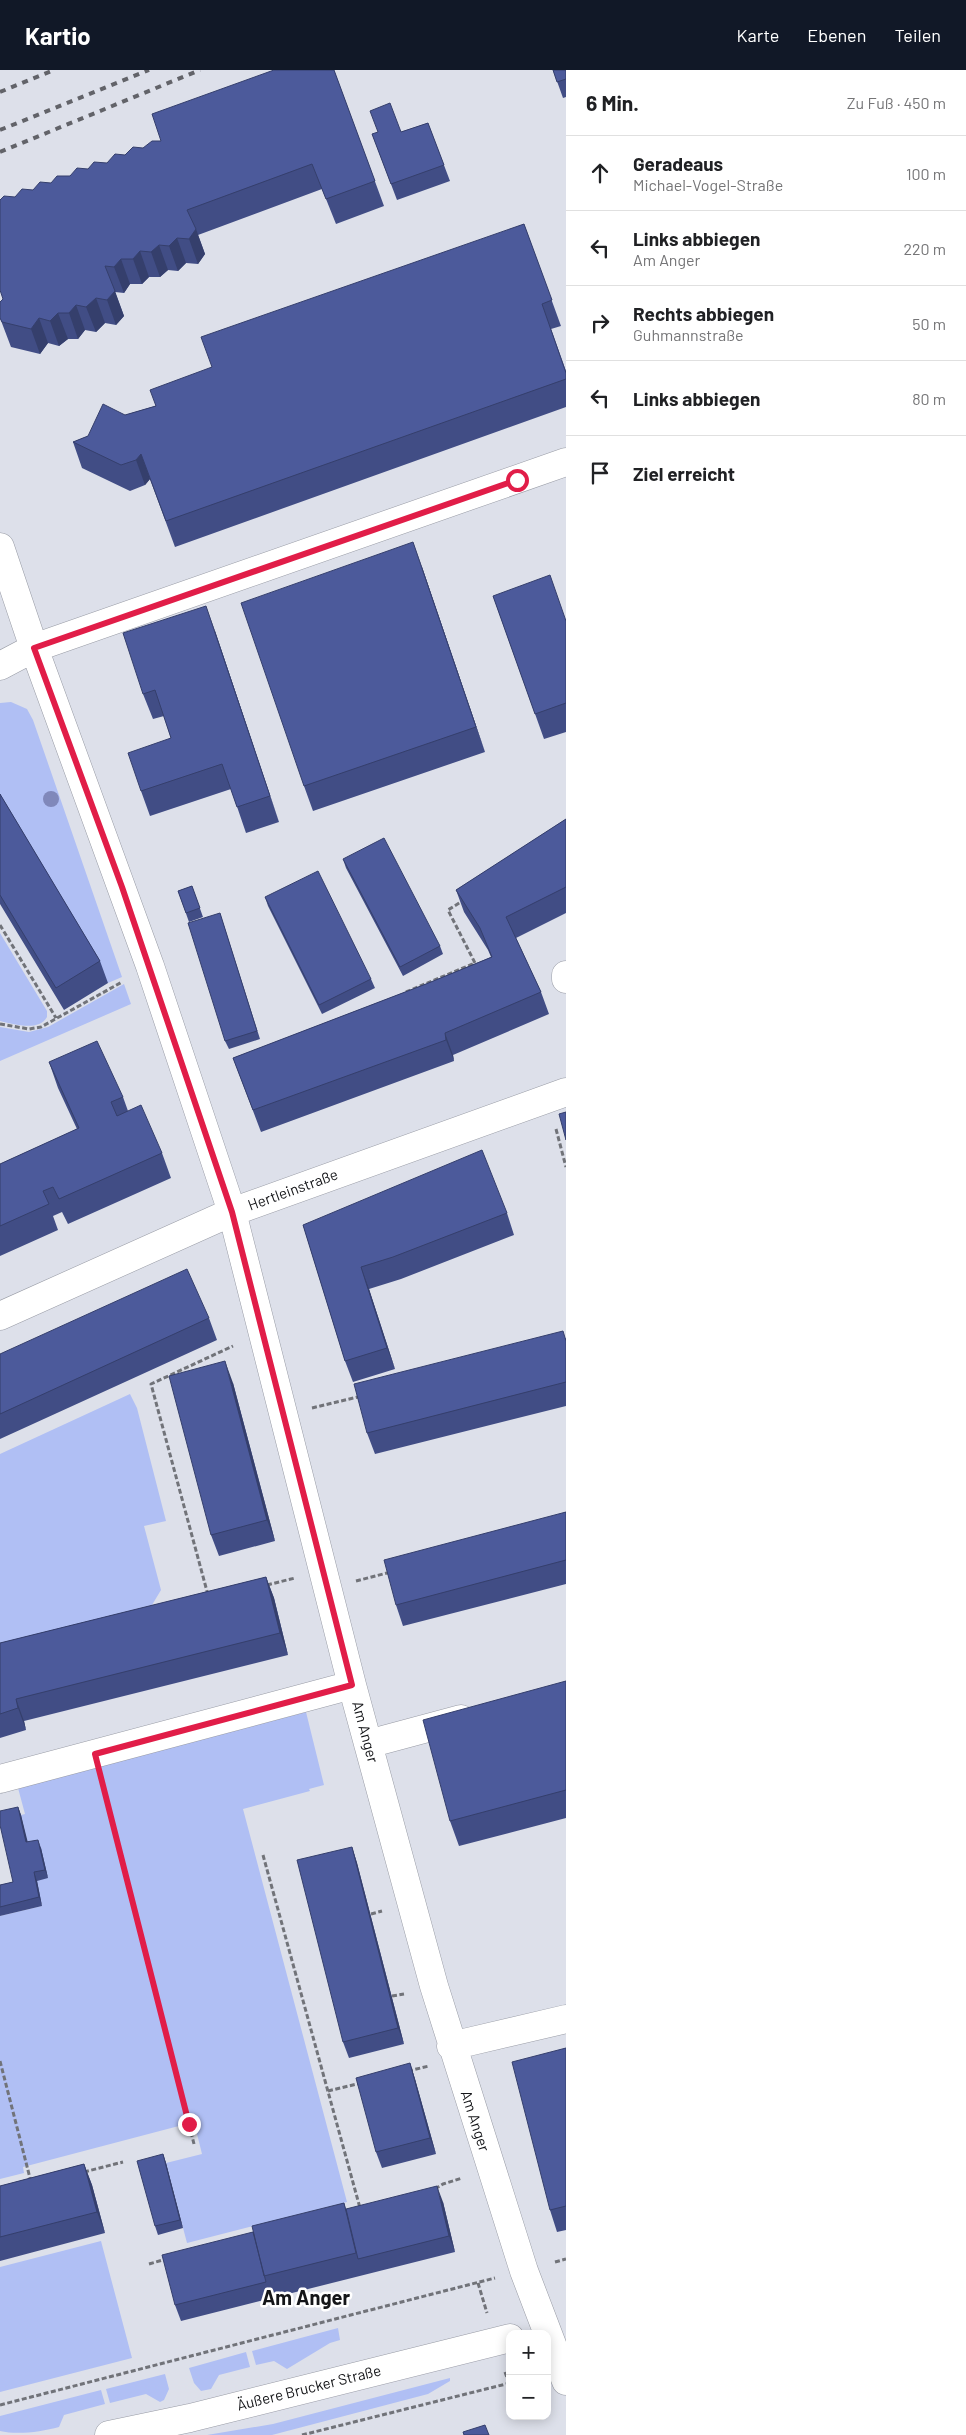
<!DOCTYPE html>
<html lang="de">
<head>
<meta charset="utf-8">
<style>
	:root { --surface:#fff; --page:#f6f6f6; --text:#202124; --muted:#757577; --line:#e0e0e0; --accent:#111827 }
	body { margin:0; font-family:Barlow,sans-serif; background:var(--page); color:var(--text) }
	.controls { position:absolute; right:15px; bottom:15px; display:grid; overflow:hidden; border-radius:10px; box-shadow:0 2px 12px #0003 }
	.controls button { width:45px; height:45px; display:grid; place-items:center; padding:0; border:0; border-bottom:1px solid var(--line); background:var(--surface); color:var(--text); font:25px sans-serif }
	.stop { position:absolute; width:15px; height:15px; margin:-11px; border:4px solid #e11d48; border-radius:50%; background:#fff }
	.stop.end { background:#e11d48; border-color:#fff; box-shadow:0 1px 5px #0008 }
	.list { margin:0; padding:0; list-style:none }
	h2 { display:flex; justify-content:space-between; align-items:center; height:65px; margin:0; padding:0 20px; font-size:21px }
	h2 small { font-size:16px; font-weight:400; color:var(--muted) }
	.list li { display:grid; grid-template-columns:32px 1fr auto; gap:15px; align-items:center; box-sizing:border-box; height:75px; padding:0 20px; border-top:1px solid var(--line) }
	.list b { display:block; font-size:19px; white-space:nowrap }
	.list p { margin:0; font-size:16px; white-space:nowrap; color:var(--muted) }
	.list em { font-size:16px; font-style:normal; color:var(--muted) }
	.icon { flex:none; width:28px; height:28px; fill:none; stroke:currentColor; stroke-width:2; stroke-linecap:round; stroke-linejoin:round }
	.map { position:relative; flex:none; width:566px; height:2365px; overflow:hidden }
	header { display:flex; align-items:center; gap:30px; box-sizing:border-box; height:70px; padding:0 25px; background:var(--accent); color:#fff }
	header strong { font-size:24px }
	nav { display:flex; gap:28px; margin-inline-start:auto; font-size:18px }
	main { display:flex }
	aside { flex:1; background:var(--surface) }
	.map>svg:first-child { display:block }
	.green { fill:#b0bff4 }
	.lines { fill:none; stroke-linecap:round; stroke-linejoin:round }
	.minor-casing { stroke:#989ba5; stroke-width:29 }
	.path { stroke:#717379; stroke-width:3; stroke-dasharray:5 2.5; stroke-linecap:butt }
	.minor { stroke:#fff; stroke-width:28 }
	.rail { stroke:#626369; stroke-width:4; stroke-dasharray:6 6; stroke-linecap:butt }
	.tree { fill:#8088ba }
	.wall { fill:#414d85 }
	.shaded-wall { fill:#353f6c }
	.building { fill:#4c5a9b; stroke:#353f6c }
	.route { stroke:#e11d48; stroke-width:6 }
	.labels { text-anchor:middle; stroke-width:5; stroke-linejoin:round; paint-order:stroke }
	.street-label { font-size:15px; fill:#141518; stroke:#fff }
	.district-label { font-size:20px; font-weight:bold; fill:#141518; stroke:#fff }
</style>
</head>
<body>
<header>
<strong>Kartio</strong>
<nav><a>Karte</a><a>Ebenen</a><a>Teilen</a></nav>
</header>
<main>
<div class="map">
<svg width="566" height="2365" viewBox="0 0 566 2365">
	<rect width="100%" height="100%" fill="#dde0ea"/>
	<!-- green -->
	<path class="green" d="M 11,632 L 27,639 L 33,650 L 122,907 L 108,913 L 0,733 L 0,633 Z
		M 0,863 L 47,941 L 47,947 C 39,962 13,954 0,951 Z
		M 124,914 L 131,934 L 0,991 L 0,957 L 29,962 L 48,957 Z
		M 130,1324 L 137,1338 L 166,1451 L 144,1456 L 161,1520 L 152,1535 L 0,1574 L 0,1384 Z
		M 306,1642 L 324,1715 L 309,1719 L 310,1721 L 243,1739 L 347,2132 L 187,2173 L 166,2093 L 202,2084 L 194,2052 L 23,2097 L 24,2103 L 0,2109 L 0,1846 L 42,1836 L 21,1745 L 25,1744 L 18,1718 Z
		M 101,2171 L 132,2288 L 0,2322 L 0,2197 Z
		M 338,2258 L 340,2270 L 330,2273 L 287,2299 L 274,2291 L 256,2295 L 252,2281 Z
		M 246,2282 L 250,2297 L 219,2305 L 211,2319 L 201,2321 L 194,2313 L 189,2298 Z
		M 165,2304 L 169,2319 L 164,2330 L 160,2332 L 146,2324 L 110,2333 L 106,2319 Z
		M 450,2308 L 450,2311 L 428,2324 L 272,2365 L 207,2365 L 273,2354 Z
		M 101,2320 L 105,2334 L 64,2345 L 59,2357 C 41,2362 17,2365 0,2361 L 0,2346 Z"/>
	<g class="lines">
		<!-- minor casing -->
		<g class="minor-casing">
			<path id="minor" d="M 0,477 L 34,578 L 150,896 L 232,1142 L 352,1615 L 434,1916 L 524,2201 L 566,2311
				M 0,596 L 34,578 L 566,392
				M 566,905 L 566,909
				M 0,1246 L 232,1142 L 566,1022
				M 368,1674 L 461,1649
				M 0,1709 L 352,1615
				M 451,1976 L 566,1949
				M 109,2365 L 190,2348 L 510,2268"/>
		</g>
		<!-- path -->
		<path class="path" d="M 0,855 L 56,948
			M 406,922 L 475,893 L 448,840 L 464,830
			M 0,954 L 29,959 L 41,957 L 122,912
			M 556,1059 L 566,1097
			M 312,1338 L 362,1326
			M 356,1511 L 391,1502
			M 267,1515 L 295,1508
			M 208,1525 L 151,1314 L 233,1276
			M 103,1713 L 194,2074
			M 263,1785 L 360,2138
			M 371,1844 L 382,1841
			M 392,1926 L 404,1924
			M 0,1991 L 31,2112
			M 408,2001 L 429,1996
			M 328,2021 L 361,2013
			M 84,2102 L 123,2092
			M 435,2119 L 443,2114 L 462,2108
			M 555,2192 L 566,2189
			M 149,2194 L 166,2189
			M 478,2213 L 487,2243
			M 505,2302 L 509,2313
			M 0,2335 L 495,2208
			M 302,2365 L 510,2313"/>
		<!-- minor -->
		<use href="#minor" class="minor"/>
		<!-- rail -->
		<path class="rail" d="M 0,22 L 54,0
			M 0,60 L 149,0
			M 0,82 L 200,0"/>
	</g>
	<!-- trees -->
	<circle class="tree" cx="51" cy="729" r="8"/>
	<!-- wall -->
	<path class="wall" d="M 334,0 L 384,136 L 336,154 L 322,119 L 198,165 L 205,184 L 198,194 L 186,193 L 178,201 L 168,200 L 160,207 L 149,207 L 142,214 L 130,214 L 124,223 L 115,222 L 124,246 L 116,255 L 105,253 L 96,262 L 85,260 L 78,269 L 68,269 L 59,276 L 48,273 L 40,284 L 11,277 L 0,248 L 3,229 L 15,127 L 88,99 L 107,93 Z
		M 553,0 L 566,0 L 566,27 L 563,28 Z
		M 428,53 L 450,111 L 397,130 L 372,64 L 401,62 Z
		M 524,154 L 561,256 L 551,259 L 566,301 L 566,337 L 175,477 L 150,409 L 145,415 L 130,421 L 82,398 L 73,372 L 88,366 L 125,345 L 155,336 L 212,297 Z
		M 422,497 L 485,682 L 313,741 L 304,716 Z
		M 493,526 L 566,550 L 566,662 L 544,669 Z
		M 215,561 L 279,752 L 246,763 L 231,719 L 150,746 L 141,721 L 171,668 L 164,646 L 153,649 L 143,624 Z
		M 0,724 L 100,891 L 108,913 L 64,940 L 0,834 Z
		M 566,749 L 566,843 L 516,868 L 541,922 L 549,944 L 453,985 L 454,991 L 261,1062 L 233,988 L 426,914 L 491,887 L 488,880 L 464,842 L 456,820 Z
		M 343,789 L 440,876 L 443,884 L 403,906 L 346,798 Z
		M 192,816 L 203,847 L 189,852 L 178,821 Z
		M 265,827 L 371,909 L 375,918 L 322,944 L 268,836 Z
		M 220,843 L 260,969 L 229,979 L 225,971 Z
		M 49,992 L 123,1027 L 128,1041 L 162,1083 L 171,1108 L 68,1154 L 62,1142 L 53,1146 L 58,1160 L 0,1186 L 0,1094 L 77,1059 L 58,1018 Z
		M 507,1143 L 514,1165 L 401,1209 L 369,1219 L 395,1299 L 353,1312 L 345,1291 L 303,1155 Z
		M 209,1248 L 217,1270 L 0,1369 L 0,1284 Z
		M 566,1268 L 566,1336 L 375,1384 L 367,1363 Z
		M 233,1313 L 275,1471 L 219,1486 L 211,1465 Z
		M 566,1442 L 566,1514 L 403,1556 L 396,1535 Z
		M 266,1507 L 274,1528 L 288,1585 L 24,1651 L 26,1660 L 0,1668 L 0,1573 Z
		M 566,1611 L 566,1748 L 459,1776 L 450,1751 Z
		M 18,1737 L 21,1745 L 27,1772 L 41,1778 L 48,1808 L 37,1811 L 42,1836 L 0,1846 L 0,1815 L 13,1812 Z
		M 352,1777 L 357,1793 L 404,1974 L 349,1988 L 343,1972 Z
		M 566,1978 L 566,2160 L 557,2162 L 550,2140 Z
		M 410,1993 L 415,2009 L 436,2084 L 382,2098 L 376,2082 Z
		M 163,2084 L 166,2093 L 183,2158 L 158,2165 L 155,2156 Z
		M 84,2094 L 92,2115 L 105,2163 L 0,2191 L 0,2116 Z
		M 443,2132 L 455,2182 L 181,2251 L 175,2235 L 253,2162 L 344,2133 L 346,2139 Z"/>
	<!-- shaded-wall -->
	<path class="shaded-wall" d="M 196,159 L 205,184 L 198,194 L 189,169 Z
		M 177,168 L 186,193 L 178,201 L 169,176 Z
		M 159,175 L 168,200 L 160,207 L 151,182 Z
		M 140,181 L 149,207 L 142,214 L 133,189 Z
		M 121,189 L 130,214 L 124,223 L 114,197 Z
		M 115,221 L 124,246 L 116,255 L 107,230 Z
		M 96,228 L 105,253 L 96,262 L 86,237 Z
		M 76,235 L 85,260 L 78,269 L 69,243 Z
		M 58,243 L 68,269 L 59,276 L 50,251 Z
		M 39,248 L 48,273 L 40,284 L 31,259 Z
		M 141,384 L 150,409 L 145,415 L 136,390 Z
		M 413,472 L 422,497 L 485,682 L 476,657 Z
		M 206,536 L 215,561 L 279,752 L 270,726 Z
		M 445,963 L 453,985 L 454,991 L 446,970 Z
		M 361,1197 L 369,1219 L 395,1299 L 387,1278 Z
		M 225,1291 L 233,1313 L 275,1471 L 267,1450 Z
		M 266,1507 L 274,1528 L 288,1585 L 280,1563 Z
		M 16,1629 L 24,1651 L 26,1660 L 18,1638 Z
		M 18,1737 L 21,1745 L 30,1781 L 26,1772 Z
		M 38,1770 L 41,1778 L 48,1808 L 45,1800 Z
		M 352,1777 L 357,1793 L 404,1974 L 398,1958 Z
		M 34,1802 L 37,1811 L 42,1836 L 39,1827 Z
		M 410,1993 L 415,2009 L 436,2084 L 430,2068 Z
		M 163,2084 L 166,2093 L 183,2158 L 180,2150 Z
		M 84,2094 L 92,2115 L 105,2163 L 97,2142 Z
		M 437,2116 L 443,2132 L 455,2182 L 449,2166 Z"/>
	<!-- building -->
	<path class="building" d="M 274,0 L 334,0 L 375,111 L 326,129 L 312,94 L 187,140 L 196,159 L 189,169 L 177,168 L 169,176 L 159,175 L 151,182 L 140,181 L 133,189 L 121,189 L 114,197 L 105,196 L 115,221 L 107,230 L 96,228 L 86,237 L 76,235 L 69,243 L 58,243 L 50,251 L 39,248 L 31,259 L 2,252 L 0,248 L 0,232 L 3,229 L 0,220 L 0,130 L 4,126 L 15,127 L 22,119 L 33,120 L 40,112 L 51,113 L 57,106 L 70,106 L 77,98 L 88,99 L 94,92 L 107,93 L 115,84 L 125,85 L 133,77 L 143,78 L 152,71 L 161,71 L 152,44 Z
		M 553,0 L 566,0 L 566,9 L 557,12 Z
		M 390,33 L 401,62 L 428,53 L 444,95 L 391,114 L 372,64 L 378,62 L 370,41 Z
		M 524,154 L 552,230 L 542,234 L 566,303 L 566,309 L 166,451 L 141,384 L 136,390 L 121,395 L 73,372 L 88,366 L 103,334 L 125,345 L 156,336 L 150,320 L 212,297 L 201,267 Z
		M 413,472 L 476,657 L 304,716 L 241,533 Z
		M 550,505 L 566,551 L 566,633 L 535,644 L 493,526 Z
		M 206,536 L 270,726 L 237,737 L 222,694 L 141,721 L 128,683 L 171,668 L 155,620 L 143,624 L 123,563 Z
		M 0,724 L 100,891 L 56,918 L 0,825 Z
		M 566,749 L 566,817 L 506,847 L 541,922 L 445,963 L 446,970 L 253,1040 L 233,988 L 426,914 L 492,887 L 480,858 L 456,820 Z
		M 384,768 L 440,876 L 400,897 L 343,789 Z
		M 318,801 L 371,909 L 319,935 L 265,827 Z
		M 192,816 L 200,838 L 186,843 L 178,821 Z
		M 220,843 L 257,961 L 225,971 L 188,853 Z
		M 97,971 L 123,1027 L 111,1032 L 117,1046 L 141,1035 L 162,1083 L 59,1129 L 53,1117 L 43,1121 L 49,1134 L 0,1156 L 0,1094 L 79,1058 L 49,992 Z
		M 566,1042 L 566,1070 L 559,1044 Z
		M 482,1080 L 507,1143 L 393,1187 L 361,1197 L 387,1278 L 345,1291 L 303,1155 Z
		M 187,1199 L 209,1248 L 0,1344 L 0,1284 Z
		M 563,1261 L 566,1271 L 566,1312 L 367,1363 L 354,1314 Z
		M 225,1291 L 267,1450 L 211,1465 L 169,1306 Z
		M 566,1442 L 566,1490 L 396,1535 L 384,1490 Z
		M 266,1507 L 280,1563 L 16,1629 L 18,1638 L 0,1644 L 0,1573 Z
		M 566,1611 L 566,1720 L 450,1751 L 423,1650 Z
		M 18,1737 L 26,1772 L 38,1770 L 45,1800 L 34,1802 L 39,1827 L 0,1837 L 0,1815 L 13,1812 L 0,1755 L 0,1741 Z
		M 352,1777 L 398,1958 L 343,1972 L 297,1790 Z
		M 566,1978 L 566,2136 L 550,2140 L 512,1992 Z
		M 410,1993 L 430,2068 L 376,2082 L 356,2008 Z
		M 163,2084 L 180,2150 L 155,2156 L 137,2091 Z
		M 84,2094 L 97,2142 L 0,2167 L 0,2116 Z
		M 437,2116 L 449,2166 L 358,2189 L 346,2139 Z
		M 344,2133 L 356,2183 L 264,2206 L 252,2156 Z
		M 253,2162 L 266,2212 L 175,2235 L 162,2185 Z
		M 485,2355 L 489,2365 L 464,2365 L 463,2362 Z"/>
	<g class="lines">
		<!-- route -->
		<path class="route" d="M 189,2054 L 95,1684 L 352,1615 L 232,1142 L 122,817 L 34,578 L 517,410"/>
	</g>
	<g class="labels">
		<!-- street labels -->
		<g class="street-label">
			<text transform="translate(293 1120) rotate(-20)" y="5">Hertleinstraße</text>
			<text transform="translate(365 1662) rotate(75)" y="5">Am Anger</text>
			<text transform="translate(475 2051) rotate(72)" y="5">Am Anger</text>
			<text transform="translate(309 2318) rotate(-14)" y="5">Äußere Brucker Straße</text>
		</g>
		<!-- district labels -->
		<g class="district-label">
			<text x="306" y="2235">Am Anger</text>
		</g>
	</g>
</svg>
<div class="controls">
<button>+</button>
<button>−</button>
</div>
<div class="stop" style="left:517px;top:410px"></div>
<div class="stop end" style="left:189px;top:2054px"></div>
</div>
<aside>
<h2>6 Min.<small>Zu Fuß · 450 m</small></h2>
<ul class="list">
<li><svg class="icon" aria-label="ahead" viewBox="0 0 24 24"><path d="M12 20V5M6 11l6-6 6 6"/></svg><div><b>Geradeaus</b><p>Michael-Vogel-Straße</p></div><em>100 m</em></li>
<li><svg class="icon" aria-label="left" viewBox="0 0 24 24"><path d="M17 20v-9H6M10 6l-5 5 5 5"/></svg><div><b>Links abbiegen</b><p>Am Anger</p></div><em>220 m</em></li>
<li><svg class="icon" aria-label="right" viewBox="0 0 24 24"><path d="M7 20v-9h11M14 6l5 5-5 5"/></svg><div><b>Rechts abbiegen</b><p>Guhmannstraße</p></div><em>50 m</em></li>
<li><svg class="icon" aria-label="left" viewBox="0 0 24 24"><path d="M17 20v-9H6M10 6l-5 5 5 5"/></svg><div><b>Links abbiegen</b></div><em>80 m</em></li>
<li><svg class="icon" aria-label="arrive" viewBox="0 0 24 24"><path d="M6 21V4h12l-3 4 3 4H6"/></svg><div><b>Ziel erreicht</b></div></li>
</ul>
</aside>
</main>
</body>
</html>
